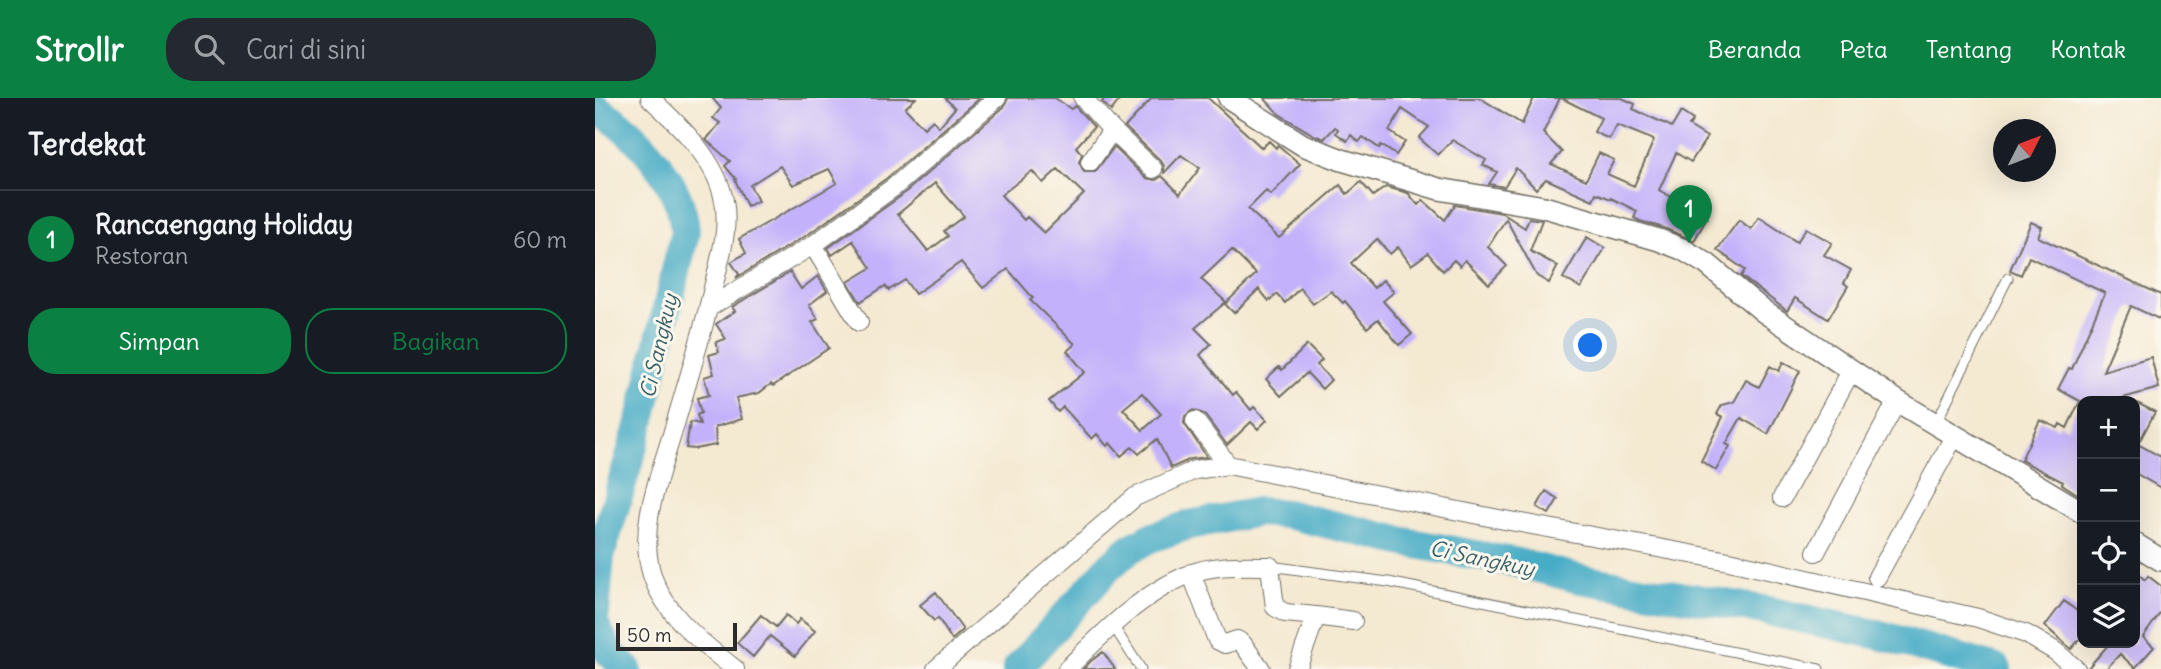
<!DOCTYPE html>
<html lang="id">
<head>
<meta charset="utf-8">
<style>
	:root { --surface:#171b24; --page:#242831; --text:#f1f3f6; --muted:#9ea1a6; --line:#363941; --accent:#0b8043 }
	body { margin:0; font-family:Delius,sans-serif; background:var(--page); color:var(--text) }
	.controls { position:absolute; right:21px; bottom:21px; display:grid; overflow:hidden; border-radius:14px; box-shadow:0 7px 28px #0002 }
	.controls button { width:63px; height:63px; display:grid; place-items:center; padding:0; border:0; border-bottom:2px solid var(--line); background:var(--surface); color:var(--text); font:35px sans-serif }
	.compass { position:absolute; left:1398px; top:21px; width:63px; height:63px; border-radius:50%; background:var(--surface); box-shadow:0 7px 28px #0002; rotate:48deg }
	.scale { position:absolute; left:21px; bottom:18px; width:121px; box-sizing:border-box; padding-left:7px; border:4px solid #2b2b2b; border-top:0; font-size:19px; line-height:24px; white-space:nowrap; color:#2b2b2b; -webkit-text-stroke:5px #fbf7ec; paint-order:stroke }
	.you { position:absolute; left:996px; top:248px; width:24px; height:24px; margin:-18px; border:5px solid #fff; border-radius:50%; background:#1a73e8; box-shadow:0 0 0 10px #1a73e833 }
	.badge { display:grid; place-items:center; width:46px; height:46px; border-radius:50%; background:var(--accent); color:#fff; font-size:23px; font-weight:700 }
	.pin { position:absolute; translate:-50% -58px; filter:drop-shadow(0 2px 4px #0008) }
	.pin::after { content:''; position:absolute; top:37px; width:24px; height:21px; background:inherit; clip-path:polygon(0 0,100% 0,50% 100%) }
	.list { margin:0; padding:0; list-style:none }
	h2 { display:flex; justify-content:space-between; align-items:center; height:91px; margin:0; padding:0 28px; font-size:30px }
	h2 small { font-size:23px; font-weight:400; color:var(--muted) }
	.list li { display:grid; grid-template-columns:46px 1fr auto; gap:21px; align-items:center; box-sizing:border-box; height:98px; padding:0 28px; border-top:2px solid var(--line) }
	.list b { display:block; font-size:26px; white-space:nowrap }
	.list p { margin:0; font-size:23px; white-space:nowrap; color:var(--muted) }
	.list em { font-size:23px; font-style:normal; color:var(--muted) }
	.actions { display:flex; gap:14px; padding:21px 28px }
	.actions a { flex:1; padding:16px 0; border:2px solid var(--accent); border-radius:28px; text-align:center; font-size:24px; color:var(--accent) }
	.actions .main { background:var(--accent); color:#fff }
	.icon { flex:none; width:38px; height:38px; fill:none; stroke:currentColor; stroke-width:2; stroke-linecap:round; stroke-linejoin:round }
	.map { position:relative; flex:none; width:1566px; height:571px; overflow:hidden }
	header { display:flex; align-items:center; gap:42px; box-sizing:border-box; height:98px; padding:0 35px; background:var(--accent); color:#fff }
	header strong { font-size:33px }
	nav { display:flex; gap:38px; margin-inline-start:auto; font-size:24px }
	.search { width:490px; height:63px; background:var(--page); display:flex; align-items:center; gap:18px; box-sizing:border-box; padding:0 24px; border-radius:28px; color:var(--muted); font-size:26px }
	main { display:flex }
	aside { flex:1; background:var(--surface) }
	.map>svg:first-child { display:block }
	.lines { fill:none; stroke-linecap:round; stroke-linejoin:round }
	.river { stroke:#46acc6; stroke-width:30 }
	.building { fill:#c3b1fb; fill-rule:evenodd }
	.service-casing { stroke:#716e65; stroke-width:11 }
	.minor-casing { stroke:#716e65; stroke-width:20 }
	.tertiary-casing { stroke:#716e65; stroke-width:24 }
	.service { stroke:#fff; stroke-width:9 }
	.minor { stroke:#fff; stroke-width:18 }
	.tertiary { stroke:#fff; stroke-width:21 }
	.labels { text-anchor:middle; stroke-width:6; stroke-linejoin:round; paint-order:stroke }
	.water-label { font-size:21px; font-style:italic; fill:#365f69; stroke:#fbf7ec }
</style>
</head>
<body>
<header>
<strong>Strollr</strong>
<div class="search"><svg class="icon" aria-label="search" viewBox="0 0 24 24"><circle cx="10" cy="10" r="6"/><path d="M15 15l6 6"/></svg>Cari di sini</div>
<nav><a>Beranda</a><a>Peta</a><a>Tentang</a><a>Kontak</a></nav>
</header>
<main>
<aside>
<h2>Terdekat<small></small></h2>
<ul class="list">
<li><span class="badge">1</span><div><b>Rancaengang Holiday</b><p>Restoran</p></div><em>60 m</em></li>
</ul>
<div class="actions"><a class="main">Simpan</a><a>Bagikan</a></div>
</aside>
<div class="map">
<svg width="1566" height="571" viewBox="0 0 1566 571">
	<rect width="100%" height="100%" fill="#fbf7ec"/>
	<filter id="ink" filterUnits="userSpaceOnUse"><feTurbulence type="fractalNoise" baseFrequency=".0143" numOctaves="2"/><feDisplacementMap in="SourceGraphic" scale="14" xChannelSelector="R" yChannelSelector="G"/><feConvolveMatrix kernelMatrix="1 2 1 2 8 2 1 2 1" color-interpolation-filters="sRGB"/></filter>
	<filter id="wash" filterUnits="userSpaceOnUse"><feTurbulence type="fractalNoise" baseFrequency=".00686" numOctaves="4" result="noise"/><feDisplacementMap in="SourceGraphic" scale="28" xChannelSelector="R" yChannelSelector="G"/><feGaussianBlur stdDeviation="1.57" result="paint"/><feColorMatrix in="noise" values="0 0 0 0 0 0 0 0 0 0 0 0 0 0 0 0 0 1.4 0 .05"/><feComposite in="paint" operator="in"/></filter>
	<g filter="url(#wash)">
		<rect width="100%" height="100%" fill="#f4e9d1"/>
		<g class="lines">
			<!-- river -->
			<path class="river" d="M 0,10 C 42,34 87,84 90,134 L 46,322 L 5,458 L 0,515
				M 0,527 L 14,554 L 32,571
				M 422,571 L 514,469 L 533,452 L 555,440 L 594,427 L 663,414 L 691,416 L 810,444 L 919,464 L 985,481 L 1168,512 L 1285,537 L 1402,571"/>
		</g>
		<g id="blocks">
			<!-- building -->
			<path class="building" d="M 117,0 L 321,0 L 310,10 L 329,30 L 338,22 L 344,29 L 360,10 L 350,0 L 385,0 L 292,80 L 212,137 L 141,180 L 144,176 L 136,164 L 151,155 L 144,141 L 242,85 L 234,71 L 198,87 L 185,68 L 155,87 L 163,103 L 152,108 L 140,82 L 141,81 L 130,68 L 135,63 L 111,42 L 125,25 L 118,20 L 126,10 Z
				M 413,0 L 460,0 L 476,11 L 480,8 L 499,29 L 481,49 L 487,56 L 484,64 L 489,74 L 500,74 L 519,49 L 551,80 L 561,82 L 567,78 L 585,96 L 605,70 L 586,57 L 569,75 L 569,68 L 566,63 L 530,29 L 557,0 L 613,0 L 667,50 L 674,43 L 681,50 L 683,47 L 705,66 L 676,97 L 671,93 L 653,111 L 684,140 L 745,87 L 752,96 L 766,84 L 778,98 L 791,89 L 813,95 L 823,107 L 828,102 L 850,122 L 860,107 L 907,115 L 930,130 L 934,120 L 947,122 L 935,153 L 963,168 L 954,185 L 942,178 L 911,121 L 893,149 L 912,168 L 894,186 L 870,162 L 865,168 L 859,162 L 848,173 L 833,155 L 816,167 L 803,149 L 795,156 L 782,141 L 756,165 L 779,190 L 788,182 L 799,194 L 788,203 L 817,236 L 804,247 L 783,221 L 772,230 L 750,203 L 748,205 L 736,193 L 718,206 L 705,190 L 690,205 L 682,196 L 674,203 L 664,191 L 639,215 L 630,206 L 661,176 L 637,152 L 606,181 L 631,204 L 600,230 L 616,246 L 605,257 L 638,297 L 641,294 L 656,312 L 659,309 L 672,322 L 663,331 L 656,324 L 632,347 L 609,316 L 598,312 L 590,318 L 589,325 L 612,359 L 596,361 L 576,370 L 562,341 L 544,356 L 537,349 L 526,358 L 515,345 L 512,348 L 502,336 L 497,341 L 468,309 L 463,314 L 454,303 L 490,274 L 472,253 L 480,246 L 435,202 L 438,200 L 413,171 L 388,190 L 366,164 L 320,196 L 310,182 L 294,192 L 290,188 L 265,204 L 253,184 L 276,170 L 258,143 L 237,157 L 233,150 L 306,98 L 409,9 ZM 463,71 L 489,96 L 449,135 L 432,119 L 429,122 L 406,97 L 437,73 L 448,85 ZM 340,85 L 369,118 L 349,133 L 353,138 L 333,153 L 303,116 ZM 547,295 L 566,316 L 548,332 L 528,311 Z
				M 510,0 L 526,0 L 516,13 L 507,4 Z
				M 669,0 L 885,0 L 927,26 L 939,0 L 965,0 L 948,35 L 967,54 L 956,66 L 991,82 L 1004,55 L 1019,62 L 1012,76 L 1039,88 L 1059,42 L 1022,27 L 1014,41 L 999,34 L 1006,20 L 966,0 L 1027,0 L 1040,6 L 1038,11 L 1077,29 L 1086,14 L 1098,22 L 1094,28 L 1112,39 L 1096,64 L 1081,55 L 1064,92 L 1089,106 L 1091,102 L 1105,110 L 1103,115 L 1112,120 L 1099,143 L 1069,130 L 1045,123 L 1039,120 L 1042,113 L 1016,100 L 1016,101 L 1001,95 L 998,102 L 951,81 L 941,91 L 921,70 L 909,89 L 894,86 L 902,74 L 888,67 L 891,62 L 857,42 L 843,57 L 824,40 L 834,29 L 807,11 L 794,33 L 810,44 L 801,57 L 786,47 L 784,50 L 768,39 L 764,44 L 756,37 L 752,43 L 741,35 L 743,31 L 740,29 L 729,41 L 719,37 L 684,16 Z
				M 1164,119 L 1202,144 L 1211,130 L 1237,145 L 1229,157 L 1256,172 L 1249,185 L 1253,188 L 1233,221 L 1200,200 L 1192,213 L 1146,178 L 1150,172 L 1122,152 L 1144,122 L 1156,131 Z
				M 1436,124 L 1447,129 L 1443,139 L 1566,197 L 1566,222 L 1536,208 L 1508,273 L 1556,259 L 1564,290 L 1517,303 L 1487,303 L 1487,399 L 1467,386 L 1468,384 L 1426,362 L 1445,322 L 1463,330 L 1465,326 L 1472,330 L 1485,303 L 1463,291 L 1474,270 L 1477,271 L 1510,195 L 1434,159 L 1426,177 L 1415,172 Z
				M 992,139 L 1010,150 L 986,190 L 968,180 Z
				M 195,174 L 206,191 L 223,178 L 232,193 L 214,207 L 223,221 L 217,224 L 234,250 L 178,288 L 176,286 L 164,295 L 141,300 L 147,321 L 120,329 L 121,347 L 100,351 L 91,350 L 95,324 L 105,326 L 102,317 L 106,315 L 102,300 L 114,297 L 109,279 L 119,276 L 114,257 L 124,254 L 121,244 L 131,241 L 121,226 L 140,213 L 137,209 Z
				M 712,247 L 727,262 L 722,267 L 736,282 L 727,291 L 712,275 L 686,298 L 671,281 L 684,269 L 687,272 Z
				M 1188,264 L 1205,273 L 1173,336 L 1146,320 L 1131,346 L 1135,348 L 1121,372 L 1106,363 L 1128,319 L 1122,316 L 1127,307 L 1139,304 L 1151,282 L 1164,289 L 1175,268 L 1184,273 Z
				M 1540,304 L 1560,314 L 1543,346 L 1566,359 L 1566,390 L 1540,375 Z
				M 951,393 L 963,401 L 954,416 L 942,409 Z
				M 1540,473 L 1550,482 L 1553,478 L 1566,488 L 1566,514 L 1548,539 L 1559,549 L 1540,570 L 1525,556 L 1511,571 L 1492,571 L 1514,546 L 1513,545 L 1540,545 Z
				M 341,494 L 368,532 L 357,542 L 343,520 L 339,523 L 325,507 Z
				M 1469,503 L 1487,517 L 1487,539 L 1476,551 L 1450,528 Z
				M 166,517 L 181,529 L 191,517 L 201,526 L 205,521 L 220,533 L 200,558 L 175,538 L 158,559 L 142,545 Z
				M 508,554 L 520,571 L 488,571 L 496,563 Z"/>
		</g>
	</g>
	<g filter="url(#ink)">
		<use href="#blocks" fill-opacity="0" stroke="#716e65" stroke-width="2"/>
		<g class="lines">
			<!-- service casing -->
			<g class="service-casing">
				<path id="service" d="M 1341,325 L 1413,180
					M 675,468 L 793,484 L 1224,571
					M 517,526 L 546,571"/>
			</g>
			<!-- minor casing -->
			<g class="minor-casing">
				<path id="minor" d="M 55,0 C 81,24 115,56 126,91 C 137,124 126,157 118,190 C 107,238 92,285 78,333 C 65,378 42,429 57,477 C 70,517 108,546 140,571
					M 488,0 L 517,32 L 495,64
					M 517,32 L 558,71
					M 218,147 L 264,224
					M 113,210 L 218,147 L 299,89 L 402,0
					M 600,323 L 633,367
					M 1187,400 L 1256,273
					M 1221,454 L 1302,303
					M 596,475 L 622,542 L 630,546 L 642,542 L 647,545 L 666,571
					M 1282,479 L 1360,337
					M 721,518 L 758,523
					M 341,571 L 540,399 L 600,372 L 633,367 L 904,421 L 1134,463 L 1383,520 L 1431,536 L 1460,553 L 1481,571
					M 472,571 C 508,535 547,495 595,476 C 619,466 649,468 675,468 L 680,509 L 690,515 L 721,518 L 702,571"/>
			</g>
			<!-- tertiary casing -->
			<g class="tertiary-casing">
				<path id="tertiary" d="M 634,0 L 708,47 L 747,62 L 844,91 L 949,109 L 1064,142 L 1087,151 L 1112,166 L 1168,213 L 1302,303 L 1487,414
					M 1540,446 L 1566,462"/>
			</g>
			<!-- service -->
			<use href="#service" class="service"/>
			<!-- minor -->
			<use href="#minor" class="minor"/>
			<!-- tertiary -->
			<use href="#tertiary" class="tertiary"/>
		</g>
	</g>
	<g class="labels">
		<!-- water labels -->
		<g class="water-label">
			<text transform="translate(64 248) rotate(-77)" y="7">Ci Sangkuy</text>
			<text transform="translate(887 461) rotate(12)" y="7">Ci Sangkuy</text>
		</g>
	</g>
</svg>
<div class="controls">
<button>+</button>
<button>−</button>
<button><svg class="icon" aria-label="locate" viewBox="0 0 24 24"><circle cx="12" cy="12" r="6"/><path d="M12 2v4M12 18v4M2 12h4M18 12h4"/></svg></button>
<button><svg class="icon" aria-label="layers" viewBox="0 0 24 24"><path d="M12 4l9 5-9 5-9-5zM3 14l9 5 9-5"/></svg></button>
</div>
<svg class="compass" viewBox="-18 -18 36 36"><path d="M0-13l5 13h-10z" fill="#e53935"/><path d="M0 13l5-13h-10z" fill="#9ea1a6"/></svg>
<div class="scale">50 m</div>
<div class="you"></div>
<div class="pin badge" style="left:1094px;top:145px">1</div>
</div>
</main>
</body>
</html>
